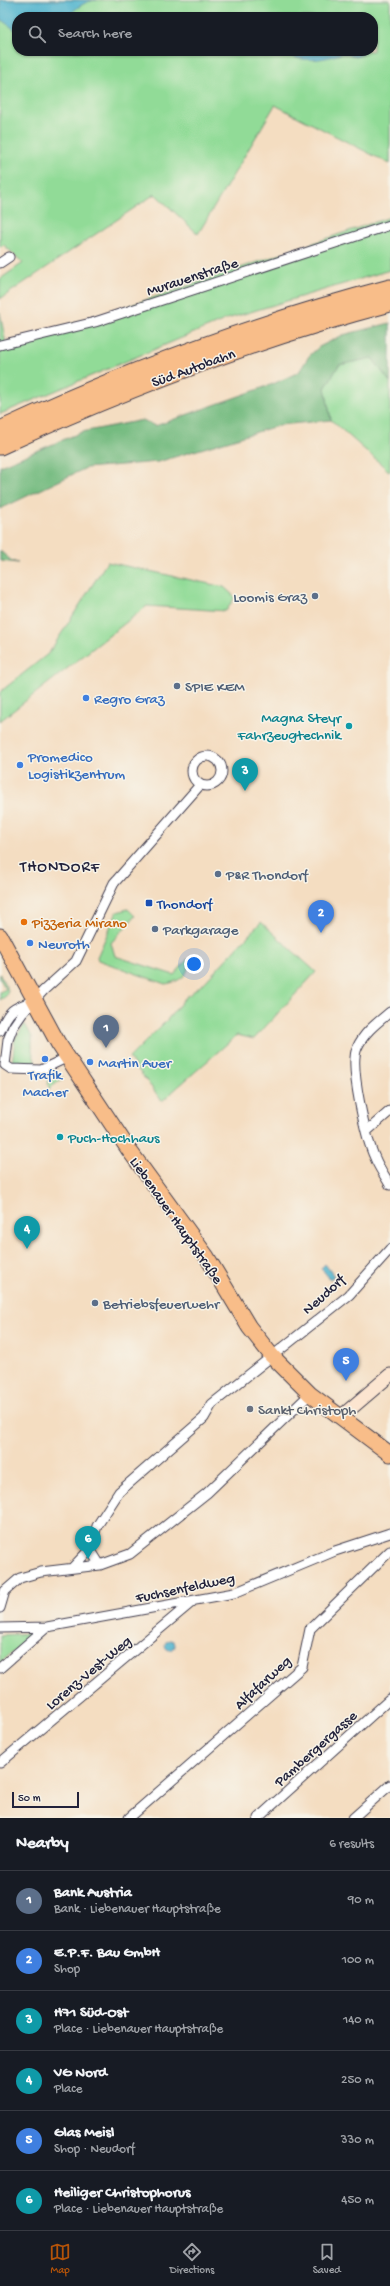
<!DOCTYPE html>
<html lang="en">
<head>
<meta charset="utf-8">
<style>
	:root { --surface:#171b24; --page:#242831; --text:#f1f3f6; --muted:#9ea1a6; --line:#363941; --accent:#b45309 }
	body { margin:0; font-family:"Gochi Hand",sans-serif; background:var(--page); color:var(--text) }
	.scale { position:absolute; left:12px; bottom:10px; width:67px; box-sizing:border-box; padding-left:4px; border:2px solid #22223b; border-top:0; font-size:11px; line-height:14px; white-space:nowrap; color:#22223b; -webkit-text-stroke:3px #f7f3e8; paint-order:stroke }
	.you { position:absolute; left:194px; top:964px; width:14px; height:14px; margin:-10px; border:3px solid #fff; border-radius:50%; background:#1a73e8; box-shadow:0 0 0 6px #1a73e833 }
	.badge { display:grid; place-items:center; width:26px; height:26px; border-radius:50%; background:var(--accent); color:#fff; font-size:13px; font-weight:700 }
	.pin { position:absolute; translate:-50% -33px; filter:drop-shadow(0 1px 2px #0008) }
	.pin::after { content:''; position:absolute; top:21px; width:14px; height:12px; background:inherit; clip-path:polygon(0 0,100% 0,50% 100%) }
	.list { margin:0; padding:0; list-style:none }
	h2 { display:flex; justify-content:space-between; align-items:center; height:52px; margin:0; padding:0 16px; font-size:17px }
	h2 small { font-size:13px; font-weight:400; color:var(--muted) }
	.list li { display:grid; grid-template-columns:26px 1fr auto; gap:12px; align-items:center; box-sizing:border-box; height:60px; padding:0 16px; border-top:1px solid var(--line) }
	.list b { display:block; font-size:15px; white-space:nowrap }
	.list p { margin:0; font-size:13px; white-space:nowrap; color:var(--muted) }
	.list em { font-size:13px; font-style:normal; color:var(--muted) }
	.icon { flex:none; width:22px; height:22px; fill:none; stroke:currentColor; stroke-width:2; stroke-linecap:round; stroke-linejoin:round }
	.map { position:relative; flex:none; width:390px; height:1818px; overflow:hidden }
	.search { position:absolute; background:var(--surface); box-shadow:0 1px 3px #0004; left:12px; right:12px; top:12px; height:44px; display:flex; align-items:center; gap:10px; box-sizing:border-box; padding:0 14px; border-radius:16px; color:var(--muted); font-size:15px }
	.sheet { height:412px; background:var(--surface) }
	nav { display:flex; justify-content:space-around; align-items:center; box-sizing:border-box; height:56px; border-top:1px solid var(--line); background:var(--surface); font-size:11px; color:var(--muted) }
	nav a { display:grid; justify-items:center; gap:2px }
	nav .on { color:var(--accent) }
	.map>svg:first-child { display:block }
	.green { fill:#91db97; stroke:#5a7e69; fill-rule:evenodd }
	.forest { fill:#74bb80; stroke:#4b6e5e }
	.water { fill:#4fb4ce; stroke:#386b84 }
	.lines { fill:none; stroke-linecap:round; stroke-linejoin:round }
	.street-casing { stroke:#423e4f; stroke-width:11 }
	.secondary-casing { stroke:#423e4f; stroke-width:15 }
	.primary-casing { stroke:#423e4f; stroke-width:17 }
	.highway-casing { stroke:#423e4f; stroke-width:19 }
	.street { stroke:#fff; stroke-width:9 }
	.secondary { stroke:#fce5d0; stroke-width:13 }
	.primary { stroke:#f8bd89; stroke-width:15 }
	.highway { stroke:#f8bd89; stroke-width:17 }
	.service-dot { fill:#5c6f8a; stroke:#f7f3e8; stroke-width:1.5 }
	.shop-dot { fill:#3f7fe0; stroke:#f7f3e8; stroke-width:1.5 }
	.culture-dot { fill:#0f9aa8; stroke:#f7f3e8; stroke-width:1.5 }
	.transit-dot { fill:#1a4fb4; stroke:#f7f3e8; stroke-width:1.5 }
	.food-dot { fill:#e8710a; stroke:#f7f3e8; stroke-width:1.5 }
	.worship-dot { fill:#6b7280; stroke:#f7f3e8; stroke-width:1.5 }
	.labels { text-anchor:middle; stroke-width:3; stroke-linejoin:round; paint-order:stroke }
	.street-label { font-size:15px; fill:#22223b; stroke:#f7f3e8 }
	.service-label { font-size:15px; fill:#4e5e75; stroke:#f7f3e8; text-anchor:start }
	.shop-label { font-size:15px; fill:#366cbe; stroke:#f7f3e8; text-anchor:start }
	.culture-label { font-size:15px; fill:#0d838f; stroke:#f7f3e8; text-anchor:end }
	.transit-label { font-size:15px; fill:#164399; stroke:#f7f3e8; text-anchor:start }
	.food-label { font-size:15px; fill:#c56008; stroke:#f7f3e8; text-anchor:start }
	.worship-label { font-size:15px; fill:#5b616d; stroke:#f7f3e8; text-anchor:start }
	.neighbourhood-label { font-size:16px; letter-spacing:1px; fill:#22223b; stroke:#f7f3e8 }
</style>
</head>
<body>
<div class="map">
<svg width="390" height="1818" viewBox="0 0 390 1818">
	<rect width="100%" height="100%" fill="#f7f3e8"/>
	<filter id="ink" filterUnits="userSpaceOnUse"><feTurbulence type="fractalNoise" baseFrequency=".025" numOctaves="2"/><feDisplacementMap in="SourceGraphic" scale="8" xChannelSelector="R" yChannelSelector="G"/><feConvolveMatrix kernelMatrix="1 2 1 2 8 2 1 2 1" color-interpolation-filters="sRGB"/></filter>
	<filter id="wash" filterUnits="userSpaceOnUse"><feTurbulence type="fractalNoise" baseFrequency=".012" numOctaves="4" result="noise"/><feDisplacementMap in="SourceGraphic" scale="16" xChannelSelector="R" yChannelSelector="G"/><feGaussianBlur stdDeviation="0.9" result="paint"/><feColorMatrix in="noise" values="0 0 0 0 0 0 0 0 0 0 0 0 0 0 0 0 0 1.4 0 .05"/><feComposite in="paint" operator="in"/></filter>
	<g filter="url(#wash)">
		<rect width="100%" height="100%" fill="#f4ddc1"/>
		<!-- green -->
		<path class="green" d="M 0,0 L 390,0 L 390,164 L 275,105 L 198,234 L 155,194 L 0,299 L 0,279 L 23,263 L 4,245 L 0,247 ZM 17,17 L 373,17 L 373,51 L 17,51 Z
			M 390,217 L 390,270 L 227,319 L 0,414 L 0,312 L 6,344 L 90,319 Z
			M 372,358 L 390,382 L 390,472 L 331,420 L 325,388 L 339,365 Z
			M 107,562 L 224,587 L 235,597 L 226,611 L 147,606 L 0,721 L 0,692 L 49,653 Z
			M 128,909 L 135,916 L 111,943 L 115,956 L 174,975 L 188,959 C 191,975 179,982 165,984 L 98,960 L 97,957 L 117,912 Z
			M 261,922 L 316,972 L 254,1039 L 237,1035 L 162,1101 L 129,1058 L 167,1020 L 185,998 L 204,983 Z
			M 0,974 L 8,990 L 6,996 L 0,1000 L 0,992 L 6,989 L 0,979 Z
			M 25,1024 L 32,1037 L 32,1051 L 37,1067 L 15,1067 L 12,1064 L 15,1039 Z
			M 48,1072 L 55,1077 L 57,1075 L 63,1078 L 49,1089 L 46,1073 Z
			M 35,1633 L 0,1663 L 0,1635 Z"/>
		<!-- forest -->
		<path class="forest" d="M 390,323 L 390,382 L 372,358 L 339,365 L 325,388 L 331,420 L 280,425 L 158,462 L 86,468 L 0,509 L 0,466 L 82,432 L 143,420 L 155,426 L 273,384 L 299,372 L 309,356 L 319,347 L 343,335 Z
			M 0,551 L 12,561 L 18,563 L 0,561 Z"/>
		<!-- water -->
		<path class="water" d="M 0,0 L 97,0 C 84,1 76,8 67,17 L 17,17 L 17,31 L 0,19 Z
			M 281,51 L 363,51 L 364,53 L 356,57 L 343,53 C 324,60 299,64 281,51 Z
			M 325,1264 L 334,1276 L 330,1279 L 321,1268 Z
			M165 1645a5 5 0 1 1 10 0a5 5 0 1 1-10 0Z"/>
	</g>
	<g filter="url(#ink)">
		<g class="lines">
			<!-- street casing -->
			<g class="street-casing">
				<path id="street" d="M 0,263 L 9,257
					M 0,345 L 95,322 L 390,225
					M192 771a15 15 0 1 1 30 0a15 15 0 1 1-30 0Z
					M 390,1012 C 378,1022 364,1032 357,1048 C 349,1066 366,1139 375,1158 C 379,1168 385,1176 390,1185
					M 0,1031 C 8,1011 13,1007 34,1001
					M 68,1057 L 41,1070 L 11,1069 L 5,1065 L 8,1040 L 13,1027 L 22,1014 L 44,990 L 76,961 L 114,883 L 200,785
					M 367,1131 L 390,1111
					M 100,1565 L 90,1549 L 97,1526 L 119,1492 L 204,1418 L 212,1404 L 349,1295 L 390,1249
					M 72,1568 L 90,1549
					M 0,1608 L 5,1591 L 20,1578 L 41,1572 L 100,1565 L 130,1554 L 207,1493 L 310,1394
					M 0,1628 L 47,1627 L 234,1593 L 335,1551 L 390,1533
					M 0,1668 L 47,1627
					M 0,1763 L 192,1602
					M 129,1818 L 302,1667 L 310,1629 L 390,1551
					M 258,1818 L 390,1699
					M 353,1818 L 390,1785"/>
			</g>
			<!-- secondary casing -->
			<g class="secondary-casing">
				<path id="secondary" d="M 342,1416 L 390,1375"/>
			</g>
			<!-- primary casing -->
			<g class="primary-casing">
				<path id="primary" d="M 0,936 L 58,1043 L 129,1150 L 207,1257 L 249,1327 L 272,1356 L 310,1394 L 390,1454"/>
			</g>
			<!-- highway casing -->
			<g class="highway-casing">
				<path id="highway" d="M 0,430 C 125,372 256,323 390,288
					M 0,446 C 125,389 257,338 390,303"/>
			</g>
			<!-- street -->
			<use href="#street" class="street"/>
			<!-- secondary -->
			<use href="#secondary" class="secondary"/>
			<!-- primary -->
			<use href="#primary" class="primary"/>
			<!-- highway -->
			<use href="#highway" class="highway"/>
		</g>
	</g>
	<!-- markers -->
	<g class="service-dot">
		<circle cx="315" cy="596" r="4"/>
		<circle cx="177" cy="686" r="4"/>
		<circle cx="218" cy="874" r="4"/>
		<circle cx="155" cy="929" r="4"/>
		<circle cx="95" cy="1303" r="4"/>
	</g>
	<g class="shop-dot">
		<circle cx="86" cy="698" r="4"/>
		<circle cx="20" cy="765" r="4"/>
		<circle cx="30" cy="943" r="4"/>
		<circle cx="45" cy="1059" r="4"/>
		<circle cx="90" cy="1062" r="4"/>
	</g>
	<g class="culture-dot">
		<circle cx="349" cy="726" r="4"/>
		<circle cx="60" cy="1137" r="4"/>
	</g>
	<rect class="transit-dot" x="145" y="899" width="8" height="8" rx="2"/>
	<circle class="food-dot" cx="24" cy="922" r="4"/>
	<circle class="worship-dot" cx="250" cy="1409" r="4"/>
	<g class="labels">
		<!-- street labels -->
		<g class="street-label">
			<text transform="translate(192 276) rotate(-18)" y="5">Murauenstraße</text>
			<text transform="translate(193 367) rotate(-20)" y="5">Süd Autobahn</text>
			<text transform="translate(177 1220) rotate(55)" y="5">Liebenauer Hauptstraße</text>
			<text transform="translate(323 1294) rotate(-42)" y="5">Neudorf</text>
			<text transform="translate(185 1587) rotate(-12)" y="5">Fuchsenfeldweg</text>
			<text transform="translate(88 1672) rotate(-40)" y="5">Lorenz-Vest-Weg</text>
			<text transform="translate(262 1682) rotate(-43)" y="5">Alfafarweg</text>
			<text transform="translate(315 1748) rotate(-42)" y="5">Pambergergasse</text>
		</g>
		<!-- service labels -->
		<g class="service-label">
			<text x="307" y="601" text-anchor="end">Loomis Graz</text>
			<text x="185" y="691">SPIE KEM</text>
			<text x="226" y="879">P&amp;R Thondorf</text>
			<text x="163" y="934">Parkgarage</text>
			<text x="103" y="1308">Betriebsfeuerwehr</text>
		</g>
		<!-- shop labels -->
		<g class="shop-label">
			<text x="94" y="703">Regro Graz</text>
			<text x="28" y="761">Promedico<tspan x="28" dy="17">Logistikzentrum</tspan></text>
			<text x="38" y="948">Neuroth</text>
			<text x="98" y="1067">Martin Auer</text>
			<text x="45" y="1079" text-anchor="middle">Trafik<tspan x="45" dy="17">Macher</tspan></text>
		</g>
		<!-- culture labels -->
		<g class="culture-label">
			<text x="341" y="722">Magna Steyr<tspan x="341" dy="17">Fahrzeugtechnik</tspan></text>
			<text x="68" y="1142" text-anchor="start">Puch-Hochhaus</text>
		</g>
		<!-- transit labels -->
		<g class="transit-label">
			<text x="157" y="908">Thondorf</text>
		</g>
		<!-- food labels -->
		<g class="food-label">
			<text x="32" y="927">Pizzeria Mirano</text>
		</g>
		<!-- worship labels -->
		<g class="worship-label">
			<text x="258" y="1414">Sankt Christoph</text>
		</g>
		<!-- neighbourhood labels -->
		<g class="neighbourhood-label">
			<text x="60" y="871">THONDORF</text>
		</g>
	</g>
</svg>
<div class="scale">50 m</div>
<div class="you"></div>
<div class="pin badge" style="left:106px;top:1048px;background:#5c6f8a">1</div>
<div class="pin badge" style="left:321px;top:933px;background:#3f7fe0">2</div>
<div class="pin badge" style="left:245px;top:791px;background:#0f9aa8">3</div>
<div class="pin badge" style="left:27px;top:1249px;background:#0f9aa8">4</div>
<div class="pin badge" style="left:346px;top:1381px;background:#3f7fe0">5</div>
<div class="pin badge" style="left:88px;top:1559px;background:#0f9aa8">6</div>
<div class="search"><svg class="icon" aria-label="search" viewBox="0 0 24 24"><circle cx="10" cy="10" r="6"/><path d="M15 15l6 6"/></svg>Search here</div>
</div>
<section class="sheet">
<h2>Nearby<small>6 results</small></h2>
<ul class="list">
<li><span class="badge" style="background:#5c6f8a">1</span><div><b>Bank Austria</b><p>Bank · Liebenauer Hauptstraße</p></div><em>90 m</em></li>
<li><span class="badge" style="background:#3f7fe0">2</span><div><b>E.P.F. Bau GmbH</b><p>Shop</p></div><em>100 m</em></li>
<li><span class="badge" style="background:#0f9aa8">3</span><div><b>H71 Süd-Ost</b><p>Place · Liebenauer Hauptstraße</p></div><em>140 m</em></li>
<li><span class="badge" style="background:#0f9aa8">4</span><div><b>VG Nord</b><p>Place</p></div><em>250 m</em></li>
<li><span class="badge" style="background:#3f7fe0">5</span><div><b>Glas Meisl</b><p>Shop · Neudorf</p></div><em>330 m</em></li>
<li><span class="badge" style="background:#0f9aa8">6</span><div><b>Heiliger Christophorus</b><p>Place · Liebenauer Hauptstraße</p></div><em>450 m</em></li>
</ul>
</section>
<nav>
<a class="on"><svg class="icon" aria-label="map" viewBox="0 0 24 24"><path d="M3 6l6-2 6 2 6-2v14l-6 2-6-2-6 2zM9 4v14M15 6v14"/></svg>Map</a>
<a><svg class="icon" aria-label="directions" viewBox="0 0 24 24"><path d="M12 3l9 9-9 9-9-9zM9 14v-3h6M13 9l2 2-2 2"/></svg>Directions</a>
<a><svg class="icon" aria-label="saved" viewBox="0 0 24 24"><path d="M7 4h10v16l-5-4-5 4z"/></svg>Saved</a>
</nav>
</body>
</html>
